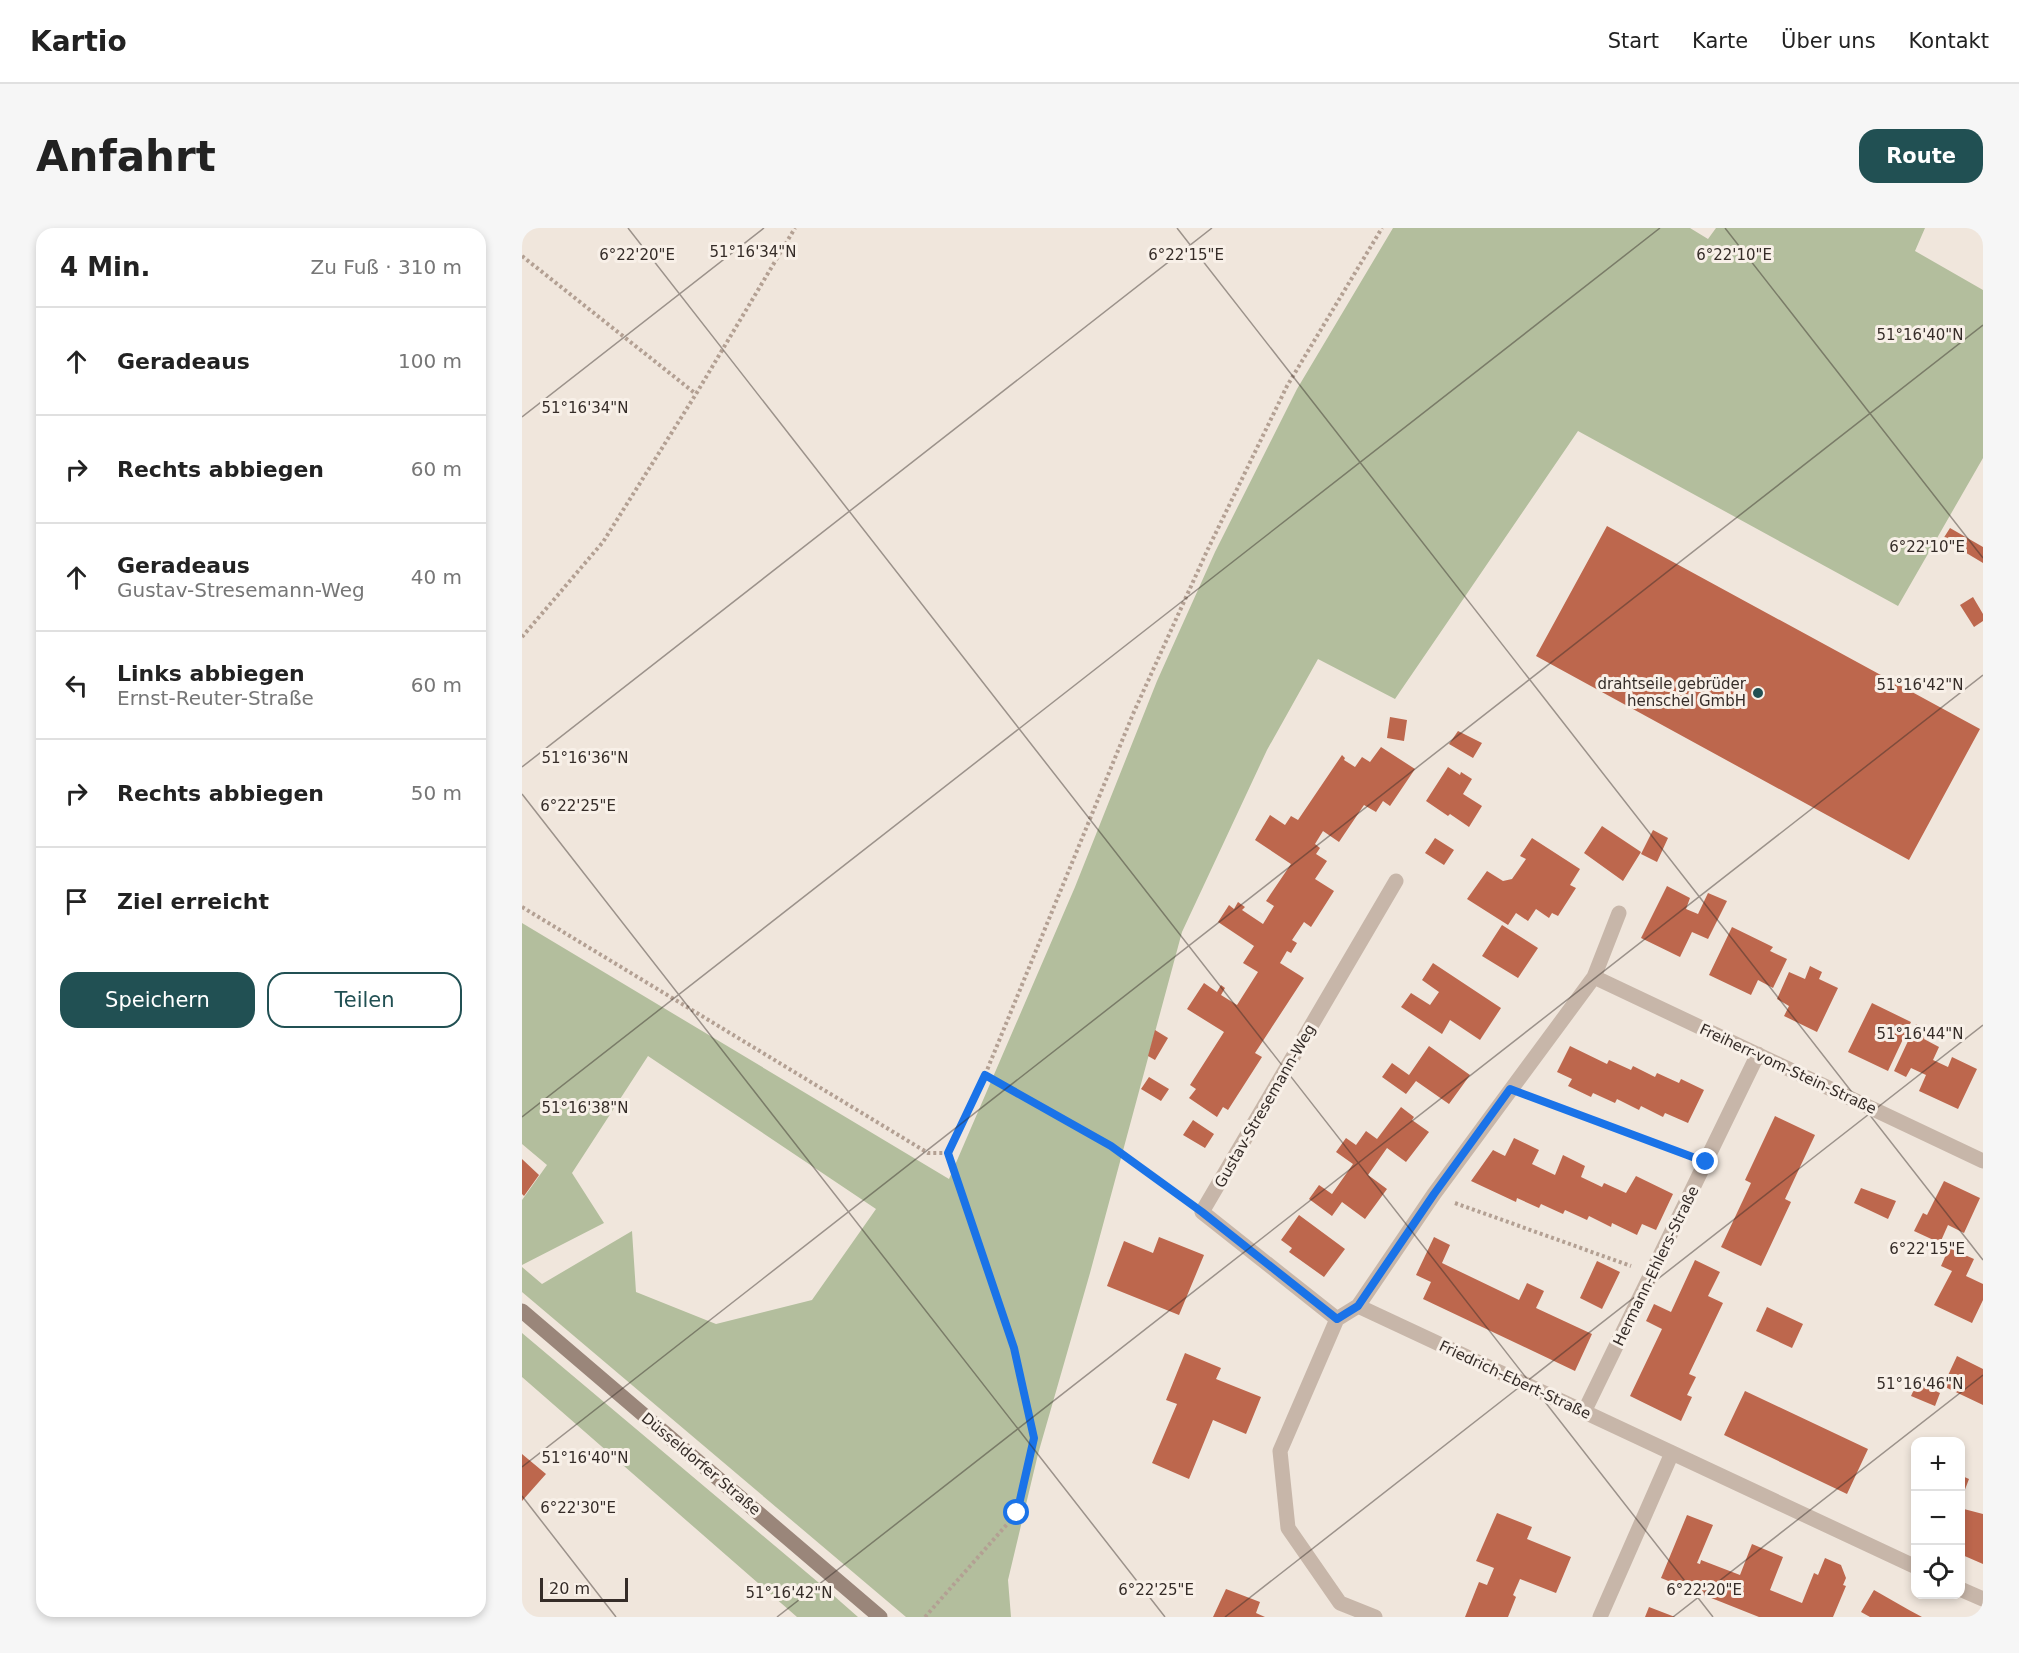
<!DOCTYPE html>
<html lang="de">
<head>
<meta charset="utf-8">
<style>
	:root { --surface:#fff; --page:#f6f6f6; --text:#222; --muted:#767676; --line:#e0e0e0; --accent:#215053 }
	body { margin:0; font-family:"DejaVu Sans",sans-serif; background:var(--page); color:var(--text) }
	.controls { position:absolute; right:18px; bottom:18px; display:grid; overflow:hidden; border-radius:12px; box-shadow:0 3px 9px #0003 }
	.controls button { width:54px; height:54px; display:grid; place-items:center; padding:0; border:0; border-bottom:2px solid var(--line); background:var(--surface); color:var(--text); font:30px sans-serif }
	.scale { position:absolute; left:18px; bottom:15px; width:88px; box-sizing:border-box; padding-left:6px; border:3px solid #352c28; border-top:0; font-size:16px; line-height:21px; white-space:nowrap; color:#352c28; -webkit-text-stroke:4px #f8f0e8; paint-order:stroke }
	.stop { position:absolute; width:18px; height:18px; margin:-14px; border:4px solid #1a73e8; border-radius:50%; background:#fff }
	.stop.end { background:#1a73e8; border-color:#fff; box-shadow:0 2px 6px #0008 }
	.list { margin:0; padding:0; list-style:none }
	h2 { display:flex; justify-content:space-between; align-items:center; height:78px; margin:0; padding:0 24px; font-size:26px }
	h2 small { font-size:20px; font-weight:400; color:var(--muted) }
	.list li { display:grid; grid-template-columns:39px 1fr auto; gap:18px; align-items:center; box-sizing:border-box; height:108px; padding:0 24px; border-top:2px solid var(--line) }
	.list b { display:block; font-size:22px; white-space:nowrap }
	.list p { margin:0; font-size:20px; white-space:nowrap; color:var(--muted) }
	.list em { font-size:20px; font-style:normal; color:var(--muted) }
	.actions { display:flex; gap:12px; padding:18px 24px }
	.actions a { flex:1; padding:14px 0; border:2px solid var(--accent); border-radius:18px; text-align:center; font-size:21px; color:var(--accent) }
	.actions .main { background:var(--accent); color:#fff }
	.icon { flex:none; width:33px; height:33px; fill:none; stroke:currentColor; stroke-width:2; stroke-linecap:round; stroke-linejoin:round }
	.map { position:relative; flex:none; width:1461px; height:1389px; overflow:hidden; border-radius:18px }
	header { display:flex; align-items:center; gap:36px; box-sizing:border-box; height:84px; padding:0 30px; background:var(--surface); border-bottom:2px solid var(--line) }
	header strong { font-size:28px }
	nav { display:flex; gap:33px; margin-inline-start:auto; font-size:21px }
	.intro { display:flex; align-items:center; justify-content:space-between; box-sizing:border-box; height:144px; padding:0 36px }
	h1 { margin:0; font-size:42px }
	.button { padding:15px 27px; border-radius:18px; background:var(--accent); color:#fff; font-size:21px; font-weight:700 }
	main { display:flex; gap:36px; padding:0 36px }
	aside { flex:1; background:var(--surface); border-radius:18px; box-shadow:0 3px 9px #0003 }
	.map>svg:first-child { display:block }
	.green { fill:#b3be9d }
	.building { fill:#bd674d }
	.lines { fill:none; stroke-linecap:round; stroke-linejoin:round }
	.path { stroke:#b3a093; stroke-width:4; stroke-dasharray:3 3; stroke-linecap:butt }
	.minor { stroke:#c7b6a9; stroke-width:15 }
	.secondary { stroke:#9a867a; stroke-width:15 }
	.route { stroke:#1a73e8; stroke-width:8 }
	.ticks { fill:none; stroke:#352c28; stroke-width:1.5; stroke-opacity:0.45 }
	.poi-dot { fill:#215053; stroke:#f8f0e8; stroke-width:2 }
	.labels { text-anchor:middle; stroke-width:6; stroke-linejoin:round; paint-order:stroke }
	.poi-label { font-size:15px; fill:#352c28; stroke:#f8f0e8; text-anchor:end }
	.street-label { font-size:15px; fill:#352c28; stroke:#f8f0e8 }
	.ticks-label { font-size:15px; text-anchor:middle; fill:#352c28; stroke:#f8f0e8; stroke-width:6; stroke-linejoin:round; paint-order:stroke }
</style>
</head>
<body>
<header>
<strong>Kartio</strong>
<nav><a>Start</a><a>Karte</a><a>Über uns</a><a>Kontakt</a></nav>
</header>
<div class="intro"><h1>Anfahrt</h1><a class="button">Route</a></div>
<main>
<aside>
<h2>4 Min.<small>Zu Fuß · 310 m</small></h2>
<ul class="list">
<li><svg class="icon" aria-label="ahead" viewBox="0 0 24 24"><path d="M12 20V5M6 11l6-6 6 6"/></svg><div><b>Geradeaus</b></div><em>100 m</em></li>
<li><svg class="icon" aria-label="right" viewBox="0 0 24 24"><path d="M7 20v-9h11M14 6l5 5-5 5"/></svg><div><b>Rechts abbiegen</b></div><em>60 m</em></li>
<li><svg class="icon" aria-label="ahead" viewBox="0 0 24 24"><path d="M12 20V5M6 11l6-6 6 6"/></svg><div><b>Geradeaus</b><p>Gustav-Stresemann-Weg</p></div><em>40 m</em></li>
<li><svg class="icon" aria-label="left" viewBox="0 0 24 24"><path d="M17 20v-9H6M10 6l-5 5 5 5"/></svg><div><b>Links abbiegen</b><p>Ernst-Reuter-Straße</p></div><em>60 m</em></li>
<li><svg class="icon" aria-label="right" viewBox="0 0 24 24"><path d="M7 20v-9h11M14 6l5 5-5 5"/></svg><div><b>Rechts abbiegen</b></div><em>50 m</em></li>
<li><svg class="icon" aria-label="arrive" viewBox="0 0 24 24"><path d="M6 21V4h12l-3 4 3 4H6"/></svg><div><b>Ziel erreicht</b></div></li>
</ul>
<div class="actions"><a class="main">Speichern</a><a>Teilen</a></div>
</aside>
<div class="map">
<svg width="1461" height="1389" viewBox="0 0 1461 1389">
	<rect width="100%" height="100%" fill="#f0e6dc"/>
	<!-- green -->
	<path class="green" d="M 871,0 L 1168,0 L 1186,11 L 1194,0 L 1403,0 L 1393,23 L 1461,62 L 1461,230 L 1376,378 L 1056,203 L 873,471 L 796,431 L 745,522 L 660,704 L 568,1045 L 516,1226 L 486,1352 L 489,1389 L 384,1389 L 0,1064 L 0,1039 L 20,1056 L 110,1003 L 114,1064 L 194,1096 L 290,1072 L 354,981 L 126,828 L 50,945 L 82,995 L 0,1037 L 0,972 L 25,937 L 0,916 L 0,695 L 427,951 L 553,659 L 635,453 L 693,324 L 775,161 Z
		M 0,1105 L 303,1360 L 336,1389 L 275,1389 L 0,1149 Z"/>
	<!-- building -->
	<path class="building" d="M 1085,298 L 1458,501 L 1387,632 L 1014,428 Z
		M 1428,300 L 1461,319 L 1461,335 L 1421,311 Z
		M 1451,369 L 1461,386 L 1461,393 L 1452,399 L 1438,377 Z
		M 868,489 L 885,492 L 882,513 L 865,510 Z
		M 936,503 L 960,515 L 951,530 L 927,516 Z
		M 859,519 L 893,541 L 868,578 L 861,573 L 854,584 L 842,577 L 817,614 L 801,603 L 793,616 L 798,620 L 794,626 L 805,633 L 793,651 L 812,663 L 789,699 L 782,694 L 770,712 L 775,715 L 769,725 L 765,723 L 758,735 L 782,750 L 733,825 L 740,829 L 706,882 L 701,879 L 695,889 L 667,870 L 674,861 L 668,857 L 702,804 L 665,781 L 682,755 L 695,764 L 699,757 L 703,760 L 699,767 L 715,777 L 736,744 L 721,735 L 732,718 L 696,694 L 707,677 L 712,681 L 716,674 L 723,679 L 720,682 L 741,696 L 752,678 L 744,673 L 769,636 L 733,612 L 748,587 L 763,597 L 769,588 L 776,592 L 820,527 L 823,530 L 822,532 L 833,539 L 840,529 L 848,534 Z
		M 926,539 L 938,547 L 939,544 L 950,551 L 941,566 L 960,578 L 947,599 L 928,586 L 926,588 L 904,573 Z
		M 1080,598 L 1119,624 L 1101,653 L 1062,625 Z
		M 1131,602 L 1146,610 L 1135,634 L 1119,626 Z
		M 913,610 L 932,622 L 922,637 L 903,625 Z
		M 1010,610 L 1058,641 L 1048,657 L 1054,660 L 1036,688 L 1030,685 L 1027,690 L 1014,681 L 1006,693 L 994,685 L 986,697 L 945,671 L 965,643 L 981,653 L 990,651 L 1004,631 L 998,628 Z
		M 1145,658 L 1168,670 L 1164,681 L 1176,686 L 1186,665 L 1205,673 L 1186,711 L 1170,704 L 1158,729 L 1119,710 Z
		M 980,697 L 1016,720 L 996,750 L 960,728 Z
		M 1210,699 L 1251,719 L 1248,723 L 1265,731 L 1251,760 L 1236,752 L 1229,767 L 1187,747 Z
		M 911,735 L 979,780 L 958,812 L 928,792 L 920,806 L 879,779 L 889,765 L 908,777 L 917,764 L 900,752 Z
		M 1288,738 L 1300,744 L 1297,751 L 1316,760 L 1295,804 L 1262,788 L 1267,778 L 1255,771 L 1267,744 L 1283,751 Z
		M 1350,775 L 1389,794 L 1366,843 L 1326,824 Z
		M 1394,796 L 1406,802 L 1402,811 L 1417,819 L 1411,832 L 1426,839 L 1430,829 L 1455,841 L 1436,881 L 1397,863 L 1404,847 L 1389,840 L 1384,849 L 1372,843 Z
		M 633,802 L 646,810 L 633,832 L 626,828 Z
		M 907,818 L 948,847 L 927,876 L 894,853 L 884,866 L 860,849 L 870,835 L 887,847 Z
		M 1048,818 L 1085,836 L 1087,832 L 1109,842 L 1111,838 L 1133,849 L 1135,845 L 1157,855 L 1159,851 L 1182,862 L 1166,895 L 1143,885 L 1141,889 L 1119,878 L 1117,882 L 1095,871 L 1093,875 L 1071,865 L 1069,869 L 1046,858 L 1050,851 L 1035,844 Z
		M 627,849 L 647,861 L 639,873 L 619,861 Z
		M 879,879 L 892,889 L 890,892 L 907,904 L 884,934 L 865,920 L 846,947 L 865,961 L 843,991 L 820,974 L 810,988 L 787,971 L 797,957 L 810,966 L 831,936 L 814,924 L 824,910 L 834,917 L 844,903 L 855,911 Z
		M 1253,888 L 1293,907 L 1263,971 L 1269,974 L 1239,1038 L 1199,1019 L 1229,955 L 1223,952 Z
		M 671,892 L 692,906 L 683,920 L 661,907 Z
		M 992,910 L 1017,922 L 1010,936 L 1033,947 L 1041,927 L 1063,938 L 1059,949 L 1080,959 L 1082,955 L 1104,965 L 1114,948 L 1151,966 L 1134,1002 L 1120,996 L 1115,1007 L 1090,995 L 1089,999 L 1067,988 L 1065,992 L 1043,982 L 1041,986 L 1019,976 L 1017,980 L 995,970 L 994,974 L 949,953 L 971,922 L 983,928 Z
		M 0,931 L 17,947 L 2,968 L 0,966 Z
		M 1422,953 L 1458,970 L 1442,1005 L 1426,997 L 1418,1015 L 1392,1003 L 1401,985 L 1405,987 Z
		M 1339,960 L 1374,973 L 1366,991 L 1332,975 Z
		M 777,987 L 823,1021 L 802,1049 L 767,1024 L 770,1020 L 759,1012 Z
		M 637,1009 L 682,1027 L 657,1087 L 585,1058 L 602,1013 L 631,1025 Z
		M 912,1009 L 928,1017 L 920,1035 L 997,1072 L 1005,1055 L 1022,1063 L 1014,1080 L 1070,1106 L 1053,1143 L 901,1071 L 909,1054 L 894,1047 Z
		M 1427,1020 L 1452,1031 L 1444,1048 L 1461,1056 L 1461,1072 L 1450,1095 L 1412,1077 L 1430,1043 L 1419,1038 Z
		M 1173,1032 L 1198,1044 L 1186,1068 L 1201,1075 L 1167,1146 L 1174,1149 L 1165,1167 L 1170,1169 L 1159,1193 L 1108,1168 L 1140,1101 L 1124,1093 L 1132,1076 L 1149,1084 Z
		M 1075,1033 L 1098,1044 L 1080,1081 L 1058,1070 Z
		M 1245,1079 L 1281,1096 L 1270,1120 L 1234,1103 Z
		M 663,1125 L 699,1140 L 694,1151 L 739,1169 L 724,1206 L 691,1192 L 667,1251 L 630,1235 L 655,1176 L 644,1172 Z
		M 1435,1128 L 1461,1141 L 1461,1177 L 1421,1158 Z
		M 1395,1155 L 1418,1165 L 1413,1178 L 1389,1168 Z
		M 1223,1163 L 1346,1221 L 1325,1266 L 1202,1207 Z
		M 0,1226 L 24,1246 L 0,1273 Z
		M 1438,1247 L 1447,1251 L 1439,1272 L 1438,1272 Z
		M 1438,1280 L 1461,1286 L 1461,1336 L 1438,1326 Z
		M 975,1285 L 1010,1299 L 1005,1311 L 1049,1329 L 1034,1365 L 998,1351 L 991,1367 L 994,1369 L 986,1389 L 943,1389 L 957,1354 L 965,1357 L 972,1340 L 954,1333 Z
		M 1165,1287 L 1191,1297 L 1175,1335 L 1178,1336 L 1179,1332 L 1218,1347 L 1230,1316 L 1261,1329 L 1248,1362 L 1280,1375 L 1292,1345 L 1296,1347 L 1303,1330 L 1319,1337 L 1324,1350 L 1321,1357 L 1324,1358 L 1311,1389 L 1237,1389 L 1139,1350 Z
		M 704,1361 L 738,1374 L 734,1385 L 743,1389 L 691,1389 Z
		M 1352,1362 L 1387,1382 L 1400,1389 L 1348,1389 L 1339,1384 Z
		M 1127,1379 L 1153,1389 L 1123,1389 Z"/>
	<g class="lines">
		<!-- path -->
		<path class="path" d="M 0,28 L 174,166
			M 0,409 L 81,314 L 174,166 L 273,0
			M 0,679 L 406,925 L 426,925
			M 463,847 L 589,918 L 663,972
			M 1011,870 L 1164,926
			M 933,975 L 1109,1038
			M 403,1389 L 495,1285 L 511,1210 L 492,1121 L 426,925 L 463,847 L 611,486 L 685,323 L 765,158 L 860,0"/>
		<!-- minor -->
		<path class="minor" d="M 1072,749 L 1461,933
			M 836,1078 L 1394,1339
			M 815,1091 L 680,984 L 874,653
			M 815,1091 L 836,1078 L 912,966 L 1072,749 L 1097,685
			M 815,1091 L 758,1223 L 766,1300 L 818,1375 L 853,1389
			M 1062,1184 L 1236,826
			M 1438,1361 L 1461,1371
			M 1078,1389 L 1150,1225"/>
		<!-- secondary -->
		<path class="secondary" d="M 0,1083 L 358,1389"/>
	</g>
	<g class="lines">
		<!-- route -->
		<path class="route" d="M 495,1285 L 512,1210 L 492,1120 L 426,925 L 463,847 L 589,918 L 680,984 L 815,1091 L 836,1078 L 912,966 L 988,861 L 1184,934"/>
	</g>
	<!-- ticks -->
	<path class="ticks" d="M 106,0 L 1191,1389M 655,0 L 1461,1032M 1203,0 L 1461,330M 0,189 L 242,0M 0,539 L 690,0M 0,566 L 643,1389M 0,889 L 1138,0M 0,1239 L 1461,97M 0,1268 L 94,1389M 255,1389 L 1461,447M 703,1389 L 1461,797M 1151,1389 L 1461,1147"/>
	<!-- markers -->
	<circle class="poi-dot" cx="1236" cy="465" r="6"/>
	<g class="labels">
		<!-- poi labels -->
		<g class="poi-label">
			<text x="1224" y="461">drahtseile gebrüder<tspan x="1224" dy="17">henschel GmbH</tspan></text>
		</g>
		<!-- street labels -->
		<g class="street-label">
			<text transform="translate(1266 841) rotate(25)" y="5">Freiherr-vom-Stein-Straße</text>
			<text transform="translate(743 878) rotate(-60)" y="5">Gustav-Stresemann-Weg</text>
			<text transform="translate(1134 1038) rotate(-64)" y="5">Hermann-Ehlers-Straße</text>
			<text transform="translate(993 1152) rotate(25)" y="5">Friedrich-Ebert-Straße</text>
			<text transform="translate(179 1236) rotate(40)" y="5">Düsseldorfer Straße</text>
		</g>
	</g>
	<g class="ticks-label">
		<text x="231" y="29">51°16'34"N</text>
		<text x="115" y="32">6°22'20"E</text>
		<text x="664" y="32">6°22'15"E</text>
		<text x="1212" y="32">6°22'10"E</text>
		<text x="1398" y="112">51°16'40"N</text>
		<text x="63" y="185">51°16'34"N</text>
		<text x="1405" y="324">6°22'10"E</text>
		<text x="1398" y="462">51°16'42"N</text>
		<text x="63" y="535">51°16'36"N</text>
		<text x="56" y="583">6°22'25"E</text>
		<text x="1398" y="811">51°16'44"N</text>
		<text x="63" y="885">51°16'38"N</text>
		<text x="1405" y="1026">6°22'15"E</text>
		<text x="1398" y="1161">51°16'46"N</text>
		<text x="63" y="1235">51°16'40"N</text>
		<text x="56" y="1285">6°22'30"E</text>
		<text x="634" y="1367">6°22'25"E</text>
		<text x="1182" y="1367">6°22'20"E</text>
		<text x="267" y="1370">51°16'42"N</text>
	</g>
</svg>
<div class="controls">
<button>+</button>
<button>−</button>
<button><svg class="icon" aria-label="locate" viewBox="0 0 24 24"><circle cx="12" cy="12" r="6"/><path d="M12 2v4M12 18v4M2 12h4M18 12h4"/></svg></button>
</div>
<div class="scale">20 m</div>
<div class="stop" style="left:495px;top:1285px"></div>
<div class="stop end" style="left:1184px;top:934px"></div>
</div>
</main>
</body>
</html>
